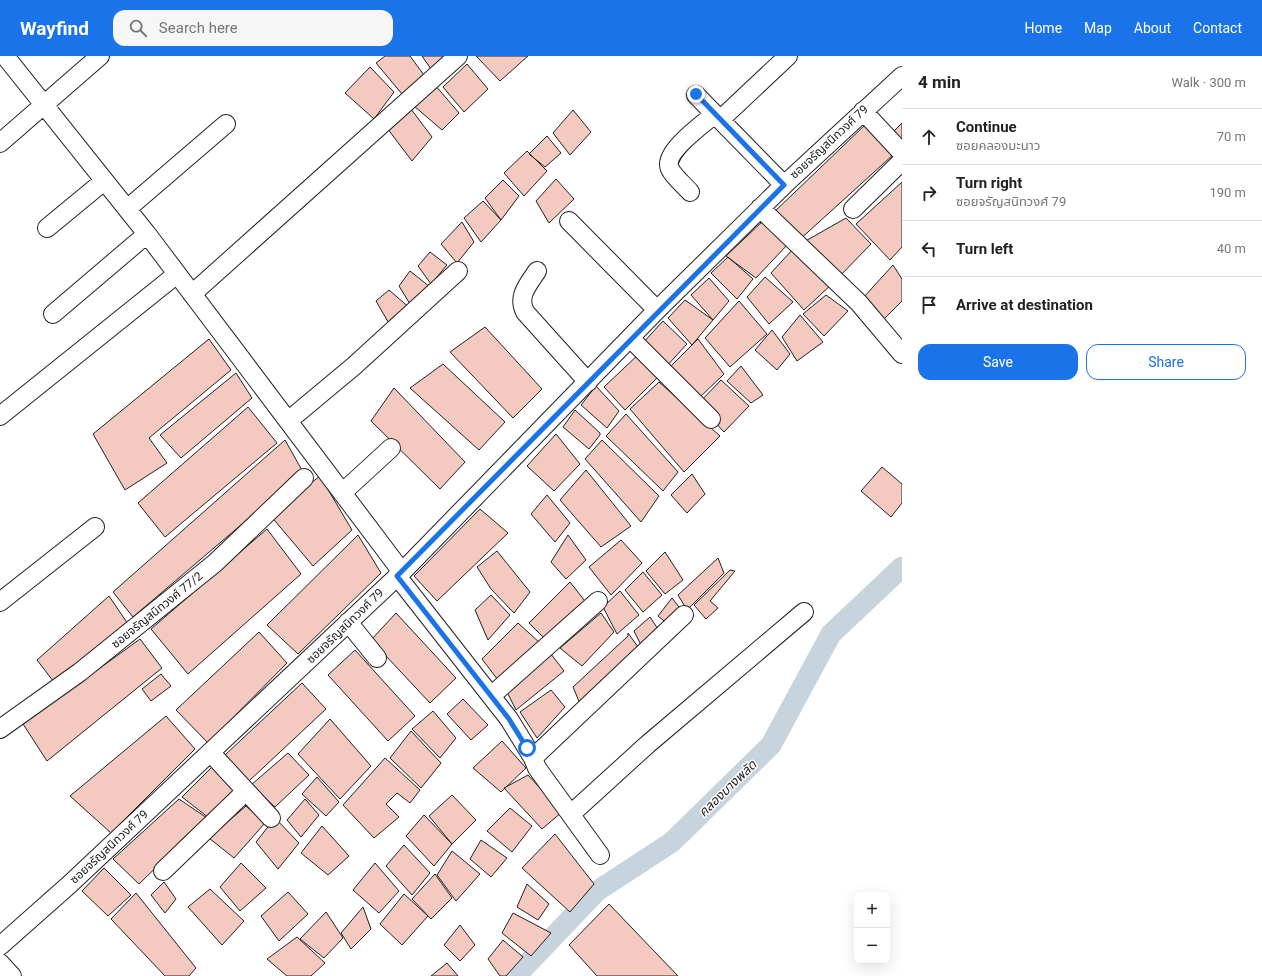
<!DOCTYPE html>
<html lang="en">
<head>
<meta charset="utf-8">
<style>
	:root { --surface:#fff; --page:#f6f6f6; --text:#222; --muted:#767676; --line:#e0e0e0; --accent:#1a73e8 }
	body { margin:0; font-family:Roboto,"Noto Sans Thai",sans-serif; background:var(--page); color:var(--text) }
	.controls { position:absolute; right:12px; bottom:12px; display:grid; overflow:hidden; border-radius:8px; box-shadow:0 4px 16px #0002 }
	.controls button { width:36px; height:36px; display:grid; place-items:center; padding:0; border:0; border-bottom:1px solid var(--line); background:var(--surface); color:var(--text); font:20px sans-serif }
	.stop { position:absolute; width:12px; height:12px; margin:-9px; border:3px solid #1a73e8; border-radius:50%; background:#fff }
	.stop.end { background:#1a73e8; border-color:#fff; box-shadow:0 1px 4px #0008 }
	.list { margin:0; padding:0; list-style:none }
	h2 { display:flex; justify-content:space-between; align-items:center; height:52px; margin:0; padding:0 16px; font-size:17px }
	h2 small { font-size:13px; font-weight:400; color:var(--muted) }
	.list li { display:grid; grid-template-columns:26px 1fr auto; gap:12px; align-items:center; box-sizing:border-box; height:56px; padding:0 16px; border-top:1px solid var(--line) }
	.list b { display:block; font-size:15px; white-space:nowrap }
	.list p { margin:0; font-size:13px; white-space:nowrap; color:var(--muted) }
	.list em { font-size:13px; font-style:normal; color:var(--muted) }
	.actions { display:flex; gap:8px; padding:12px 16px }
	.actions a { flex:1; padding:9px 0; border:1px solid var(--accent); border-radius:12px; text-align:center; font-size:14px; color:var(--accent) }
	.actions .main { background:var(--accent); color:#fff }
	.icon { flex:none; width:22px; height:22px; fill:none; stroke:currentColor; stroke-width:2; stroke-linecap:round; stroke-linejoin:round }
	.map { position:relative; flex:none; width:902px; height:920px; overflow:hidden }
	header { display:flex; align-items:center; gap:24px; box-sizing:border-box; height:56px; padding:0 20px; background:var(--accent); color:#fff }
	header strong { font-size:19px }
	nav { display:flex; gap:22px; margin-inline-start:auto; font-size:14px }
	.search { width:280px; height:36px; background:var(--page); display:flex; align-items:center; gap:10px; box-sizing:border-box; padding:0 14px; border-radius:12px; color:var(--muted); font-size:15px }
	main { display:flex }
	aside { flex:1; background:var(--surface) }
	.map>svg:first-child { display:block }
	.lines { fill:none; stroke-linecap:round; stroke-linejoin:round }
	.canal { stroke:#c7d3dd; stroke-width:21 }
	.building { fill:#f3c9c0; stroke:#222 }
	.street-casing { stroke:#222; stroke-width:20 }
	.street { stroke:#fff; stroke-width:18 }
	.route { stroke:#1a73e8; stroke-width:5 }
	.labels { text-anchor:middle; stroke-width:3; stroke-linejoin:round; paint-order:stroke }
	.street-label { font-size:12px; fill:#222; stroke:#fff }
	.water-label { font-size:13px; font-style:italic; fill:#222; stroke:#fff }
</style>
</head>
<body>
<header>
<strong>Wayfind</strong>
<div class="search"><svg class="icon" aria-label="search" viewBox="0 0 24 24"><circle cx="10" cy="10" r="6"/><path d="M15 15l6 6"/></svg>Search here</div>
<nav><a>Home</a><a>Map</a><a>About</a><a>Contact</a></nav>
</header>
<main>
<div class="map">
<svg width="902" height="920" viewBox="0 0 902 920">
	<rect width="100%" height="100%" fill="#fff"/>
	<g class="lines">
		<!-- canal -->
		<path class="canal" d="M 516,920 L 597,835 L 672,786 L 771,689 L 831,578 L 902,511"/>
	</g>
	<!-- building -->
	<path class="building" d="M 385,0 L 410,0 L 424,19 L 407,44 L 376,7 Z
		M 422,0 L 450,0 L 433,16 Z
		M 476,0 L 528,0 L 500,25 Z
		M 467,8 L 488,33 L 464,56 L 443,31 Z
		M 370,11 L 394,36 L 374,63 L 345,37 Z
		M 435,29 L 459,57 L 442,74 L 414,50 Z
		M 411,53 L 432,81 L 412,105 L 387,72 Z
		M 573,54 L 591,76 L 570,99 L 553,77 Z
		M 902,67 L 902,86 L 894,75 Z
		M 866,68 L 894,98 L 797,186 L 771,159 Z
		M 547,80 L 561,97 L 545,111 L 529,98 Z
		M 527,95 L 547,115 L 524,140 L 504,117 Z
		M 556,123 L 574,143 L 549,167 L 536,145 Z
		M 503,124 L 519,140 L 501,164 L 485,142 Z
		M 902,126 L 902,191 L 890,204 L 856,168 Z
		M 483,145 L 501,164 L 481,186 L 464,162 Z
		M 846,162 L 871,188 L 838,222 L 802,187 Z
		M 764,164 L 788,188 L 756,222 L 726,200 Z
		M 462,166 L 474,186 L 457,207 L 441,188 Z
		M 794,192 L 832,228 L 804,254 L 771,217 Z
		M 430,196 L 447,209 L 431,228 L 418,210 Z
		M 728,201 L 753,223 L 737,243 L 711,217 Z
		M 893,209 L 902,223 L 902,245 L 881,266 L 863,242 Z
		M 410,215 L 430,231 L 410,248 L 399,230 Z
		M 765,221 L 793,246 L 769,268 L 747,241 Z
		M 709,222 L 729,245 L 713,264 L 691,239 Z
		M 389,234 L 411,253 L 391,271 L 376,245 Z
		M 826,239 L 848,255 L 824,280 L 803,258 Z
		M 685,244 L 713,264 L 692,289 L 668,262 Z
		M 739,245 L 767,278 L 730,311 L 705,282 Z
		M 800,259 L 823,286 L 797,305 L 782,281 Z
		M 663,265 L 687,288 L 664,313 L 641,289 Z
		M 485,271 L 542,333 L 513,362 L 450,296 Z
		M 772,274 L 790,298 L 777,314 L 755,294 Z
		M 209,283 L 231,314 L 149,382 L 167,407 L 125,434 L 93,378 Z
		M 698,283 L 724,318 L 698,343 L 669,312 Z
		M 641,296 L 661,318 L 625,354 L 604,331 Z
		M 443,308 L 505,366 L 479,394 L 410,332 Z
		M 741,310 L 763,339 L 751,347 L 727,325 Z
		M 236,317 L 252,342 L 181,402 L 160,379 Z
		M 721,324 L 749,350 L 724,376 L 698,348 Z
		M 659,326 L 720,380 L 684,416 L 630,353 Z
		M 596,330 L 619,355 L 607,372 L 581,349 Z
		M 394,332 L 465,406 L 440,433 L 371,365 Z
		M 248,351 L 277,387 L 165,481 L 138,447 Z
		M 575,354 L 600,377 L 600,379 L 589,393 L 563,371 Z
		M 626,358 L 678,416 L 663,435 L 606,380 Z
		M 556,378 L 580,408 L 554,435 L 527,410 Z
		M 285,384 L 303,416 L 133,561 L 113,536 Z
		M 602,384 L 659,440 L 641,466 L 585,403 Z
		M 882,411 L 902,428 L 902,447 L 891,461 L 861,435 Z
		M 586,414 L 631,470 L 601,491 L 560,444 Z
		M 692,418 L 705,438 L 687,457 L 671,439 Z
		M 320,420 L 352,474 L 313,510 L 270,459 Z
		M 547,439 L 570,467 L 555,486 L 531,458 Z
		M 480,453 L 508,477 L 437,545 L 414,520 Z
		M 267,473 L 301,518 L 188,618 L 151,573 Z
		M 358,479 L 381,517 L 298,598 L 267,569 Z
		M 568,479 L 586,504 L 566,523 L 551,506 Z
		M 621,484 L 642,507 L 611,539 L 589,511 Z
		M 497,495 L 530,536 L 514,557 L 491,533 L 477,511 Z
		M 665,496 L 683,524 L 665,538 L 646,515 Z
		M 718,502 L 724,517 L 687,554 L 678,539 Z
		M 730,514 L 735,515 L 710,545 L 718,552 L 706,563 L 694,549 Z
		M 643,516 L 662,539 L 643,556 L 625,534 Z
		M 570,526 L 588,549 L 548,586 L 529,567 Z
		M 620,535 L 639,559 L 617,578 L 603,551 Z
		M 491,539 L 510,559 L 488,584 L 475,554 Z
		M 109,540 L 130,571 L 57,630 L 37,604 Z
		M 672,542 L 682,555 L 669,569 L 658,560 Z
		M 396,557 L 456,622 L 430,647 L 371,584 Z
		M 601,557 L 614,576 L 582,610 L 560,592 Z
		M 650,561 L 662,579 L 642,591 L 634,575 Z
		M 518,567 L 540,587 L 501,628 L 482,603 Z
		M 259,576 L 287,607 L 208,687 L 176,654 Z
		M 628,577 L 641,595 L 581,650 L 573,631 L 628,580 Z
		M 140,583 L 162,612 L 47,705 L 23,668 Z
		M 547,593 L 564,615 L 516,654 L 506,634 Z
		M 355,594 L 415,660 L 388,685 L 328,619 Z
		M 161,618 L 171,630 L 151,645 L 142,633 Z
		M 302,627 L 326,653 L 249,725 L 225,699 Z
		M 551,634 L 565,651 L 537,682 L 520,656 Z
		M 463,643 L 488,669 L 471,684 L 447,658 Z
		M 433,655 L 456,682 L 440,702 L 412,673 Z
		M 166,660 L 195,693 L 111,777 L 70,740 Z
		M 330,663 L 371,710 L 340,743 L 298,698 Z
		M 411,675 L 441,707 L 421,732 L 390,702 Z
		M 502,685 L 526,712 L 501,736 L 473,712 Z
		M 288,697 L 309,719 L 275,751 L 251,729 Z
		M 385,702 L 420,734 L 410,747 L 397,737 L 386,748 L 399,761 L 374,782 L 343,749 Z
		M 214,709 L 239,732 L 209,762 L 182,741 Z
		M 528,719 L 562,756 L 542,773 L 504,732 Z
		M 317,721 L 339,746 L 326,760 L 302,738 Z
		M 452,739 L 476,764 L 452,788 L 429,760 Z
		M 179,743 L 207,762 L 139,828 L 113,803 Z
		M 305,743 L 319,759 L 301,781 L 287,764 Z
		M 246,750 L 265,767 L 234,802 L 209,782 Z
		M 510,752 L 532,770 L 512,796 L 487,775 Z
		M 424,759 L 452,788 L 434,810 L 406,780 Z
		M 275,762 L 299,787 L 278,813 L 256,786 Z
		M 322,770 L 349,800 L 328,819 L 301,797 Z
		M 555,778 L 594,828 L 570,856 L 522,812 Z
		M 481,784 L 507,802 L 491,821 L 470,803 Z
		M 404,789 L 430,817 L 412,839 L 386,810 Z
		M 452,795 L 480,818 L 456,845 L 437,819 Z
		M 241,807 L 266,832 L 240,855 L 220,831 Z
		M 375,807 L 399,835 L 379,857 L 353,834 Z
		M 104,812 L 131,839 L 108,860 L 82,835 Z
		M 435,818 L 452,842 L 431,863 L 412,843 Z
		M 164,826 L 176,843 L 165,857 L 151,839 Z
		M 527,828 L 549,848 L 538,864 L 517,851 Z
		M 210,833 L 244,865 L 222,889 L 188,851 Z
		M 288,836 L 308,858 L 279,885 L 261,860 Z
		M 136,837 L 196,912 L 189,920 L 165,920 L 111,863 Z
		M 404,838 L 428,860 L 402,889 L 380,868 Z
		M 609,848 L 678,920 L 597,920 L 569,889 Z
		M 363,851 L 371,873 L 351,893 L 341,877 Z
		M 326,856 L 343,882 L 324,902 L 300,883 Z
		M 513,857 L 551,877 L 531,900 L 502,877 Z
		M 460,869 L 475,889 L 460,905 L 444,889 Z
		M 297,881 L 325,907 L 311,920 L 287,920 L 267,903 Z
		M 503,884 L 523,901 L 506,920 L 500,920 L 488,903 Z
		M 447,907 L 458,920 L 431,920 Z"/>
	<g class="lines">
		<!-- street casing -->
		<g class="street-casing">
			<path id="street" d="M 5,0 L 147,178 L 402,516
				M 696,39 L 784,129
				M 863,55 L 902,97
				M 720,64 L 788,0
				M 0,87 L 100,0
				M 690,136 C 684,129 674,121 670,113 C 662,97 703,68 715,58
				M 760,152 L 859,247 L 902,298
				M 127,153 L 226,68
				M 853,153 L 902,105
				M 569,165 L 657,254
				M 47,172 L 104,125
				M 537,215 C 528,229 517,240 525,256 L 588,326
				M 192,238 L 458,0
				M 53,258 L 147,178
				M 630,282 L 711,363
				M 0,360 L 177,218
				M 288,365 L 354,310 L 458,215
				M 342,437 L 391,392
				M 397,520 L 509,663 L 533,702 L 537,712 L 600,799
				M 0,546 L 95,471
				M 348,566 L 377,602
				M 491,640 L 598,545
				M 0,673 L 80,616 L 215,507 L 304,422
				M 210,696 L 271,762
				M 533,702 L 684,559
				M 571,758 L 648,688 L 804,556
				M 163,815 L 246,735
				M 0,890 L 70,828 L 402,516 L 657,254 L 784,129 L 902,20
				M 0,907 L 12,920"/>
		</g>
		<!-- street -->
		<use href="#street" class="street"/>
	</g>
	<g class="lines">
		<!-- route -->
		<path class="route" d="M 527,692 L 509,663 L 397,520 L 784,129 L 696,38"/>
	</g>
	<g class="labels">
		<!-- street labels -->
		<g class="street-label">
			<text transform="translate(829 86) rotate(-43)" y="4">ซอยจรัญสนิทวงศ์ 79</text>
			<text transform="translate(157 554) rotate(-39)" y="4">ซอยจรัญสนิทวงศ์ 77/2</text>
			<text transform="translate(345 570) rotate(-44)" y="4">ซอยจรัญสนิทวงศ์ 79</text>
			<text transform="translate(109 791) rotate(-43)" y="4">ซอยจรัญสนิทวงศ์ 79</text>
		</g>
		<!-- water labels -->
		<g class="water-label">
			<text transform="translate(727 732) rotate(-44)" y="5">คลองบางพลัด</text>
		</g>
	</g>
</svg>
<div class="controls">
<button>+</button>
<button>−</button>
</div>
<div class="stop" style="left:527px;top:692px"></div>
<div class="stop end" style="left:696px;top:38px"></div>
</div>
<aside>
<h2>4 min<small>Walk · 300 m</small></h2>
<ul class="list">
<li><svg class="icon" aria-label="ahead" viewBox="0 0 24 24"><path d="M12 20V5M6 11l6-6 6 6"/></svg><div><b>Continue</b><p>ซอยคลองมะนาว</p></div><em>70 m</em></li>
<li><svg class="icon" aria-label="right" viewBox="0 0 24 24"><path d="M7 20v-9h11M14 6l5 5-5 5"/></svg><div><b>Turn right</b><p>ซอยจรัญสนิทวงศ์ 79</p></div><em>190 m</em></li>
<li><svg class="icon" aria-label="left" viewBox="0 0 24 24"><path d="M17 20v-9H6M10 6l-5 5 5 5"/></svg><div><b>Turn left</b></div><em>40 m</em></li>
<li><svg class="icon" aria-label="arrive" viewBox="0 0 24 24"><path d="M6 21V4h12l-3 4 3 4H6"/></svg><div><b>Arrive at destination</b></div></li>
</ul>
<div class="actions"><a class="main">Save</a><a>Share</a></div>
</aside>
</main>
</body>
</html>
